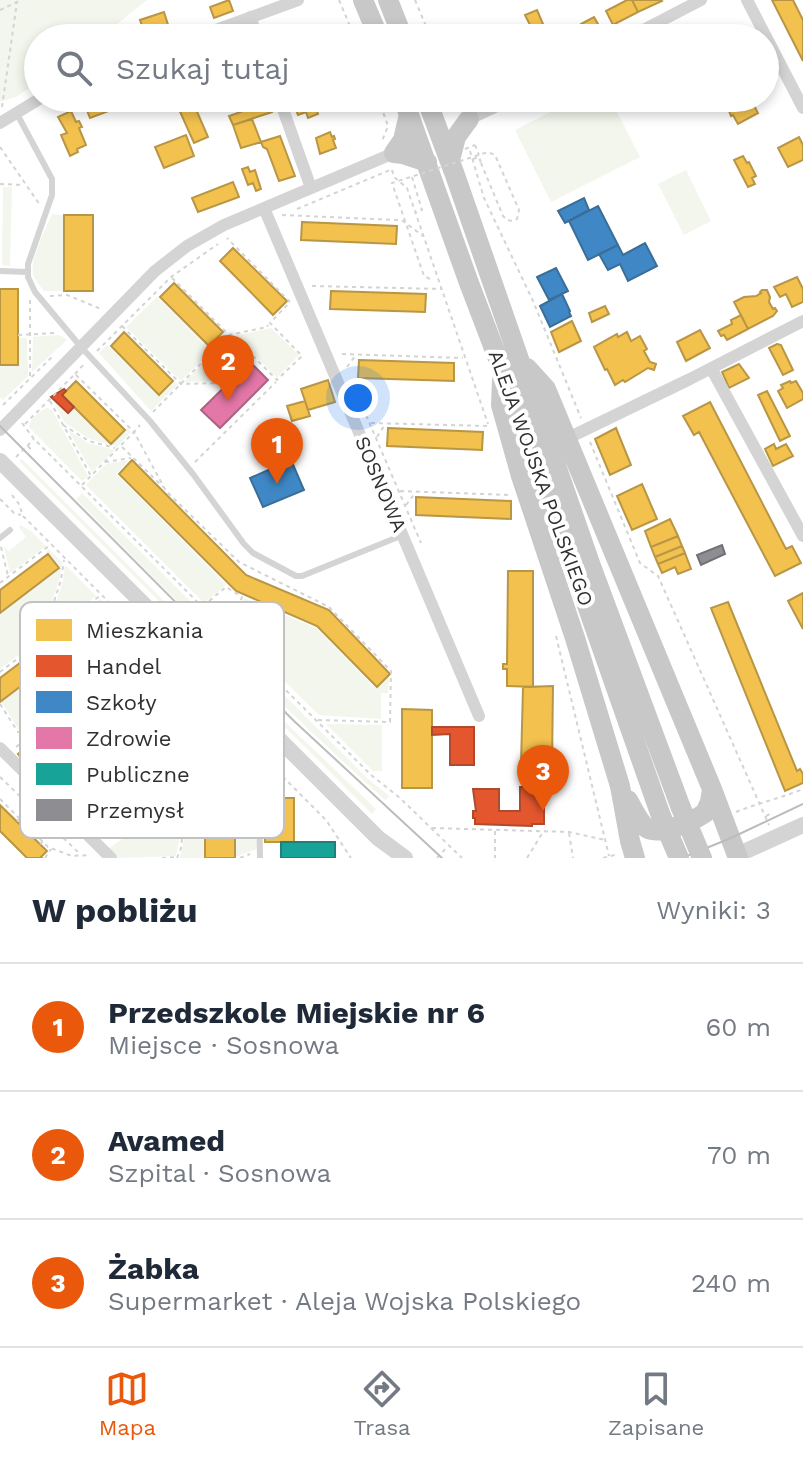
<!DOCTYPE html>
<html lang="pl">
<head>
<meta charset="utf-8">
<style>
	:root { --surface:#fff; --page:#f2f2f3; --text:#1f2937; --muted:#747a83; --line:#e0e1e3; --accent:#ea580c }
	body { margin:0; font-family:"Work Sans",sans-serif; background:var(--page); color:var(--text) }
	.you { position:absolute; left:358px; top:398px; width:28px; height:28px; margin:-20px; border:6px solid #fff; border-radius:50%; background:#1a73e8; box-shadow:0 0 0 12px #1a73e833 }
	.badge { display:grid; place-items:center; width:52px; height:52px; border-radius:50%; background:var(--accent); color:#fff; font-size:26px; font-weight:700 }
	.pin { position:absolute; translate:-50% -66px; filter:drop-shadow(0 2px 4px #0008) }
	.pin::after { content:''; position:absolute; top:42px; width:28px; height:24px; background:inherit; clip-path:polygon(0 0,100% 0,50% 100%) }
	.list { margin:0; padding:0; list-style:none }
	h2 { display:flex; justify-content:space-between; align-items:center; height:104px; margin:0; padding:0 32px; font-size:34px }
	h2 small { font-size:26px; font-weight:400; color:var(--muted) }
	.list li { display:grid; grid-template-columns:52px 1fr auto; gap:24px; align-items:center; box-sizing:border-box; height:128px; padding:0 32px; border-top:2px solid var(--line) }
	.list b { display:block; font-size:30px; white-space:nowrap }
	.list p { margin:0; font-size:26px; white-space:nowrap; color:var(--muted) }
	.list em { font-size:26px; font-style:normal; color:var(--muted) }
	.icon { flex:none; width:44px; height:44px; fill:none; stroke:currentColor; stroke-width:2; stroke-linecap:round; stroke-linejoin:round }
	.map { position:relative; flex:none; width:803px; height:858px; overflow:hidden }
	.search { position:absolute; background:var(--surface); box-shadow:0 4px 12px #0003; left:24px; right:24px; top:24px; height:88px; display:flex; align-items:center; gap:20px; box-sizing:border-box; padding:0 28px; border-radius:44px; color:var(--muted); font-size:30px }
	.sheet { height:488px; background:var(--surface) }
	nav { display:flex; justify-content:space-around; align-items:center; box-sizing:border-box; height:112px; border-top:2px solid var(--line); background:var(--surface); font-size:22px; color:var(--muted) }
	nav a { display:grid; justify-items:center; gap:4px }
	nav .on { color:var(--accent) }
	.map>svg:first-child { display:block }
	.green { fill:#f2f6ec }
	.homes { fill:#f2c14e; stroke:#b89645; stroke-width:2 }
	.shops { fill:#e4572e; stroke:#ae4b2f; stroke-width:2 }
	.schools { fill:#3f88c5; stroke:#3a6e98; stroke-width:2 }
	.health { fill:#e377a8; stroke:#ad6284; stroke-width:2 }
	.public { fill:#17a398; stroke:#1e8079; stroke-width:2 }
	.industry { fill:#8d8d92; stroke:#717175; stroke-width:2 }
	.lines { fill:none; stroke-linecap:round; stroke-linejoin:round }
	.path { stroke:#d4d4d4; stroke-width:2; stroke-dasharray:4 4; stroke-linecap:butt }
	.service { stroke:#d4d4d4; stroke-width:6 }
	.minor { stroke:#d4d4d4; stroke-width:12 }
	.tertiary { stroke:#d4d4d4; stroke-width:16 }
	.primary { stroke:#c8c8c8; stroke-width:20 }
	.tram { stroke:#bcbcbc; stroke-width:2 }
	.path-bridge { stroke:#d4d4d4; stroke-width:2; stroke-dasharray:4 4; stroke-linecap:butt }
	.primary-bridge { stroke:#c8c8c8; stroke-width:20 }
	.labels { text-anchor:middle; stroke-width:8; stroke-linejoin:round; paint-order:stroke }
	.street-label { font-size:20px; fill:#303030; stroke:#fff }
	.key { fill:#fff; stroke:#c1c1c1; stroke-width:2 }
	.key-label { font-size:22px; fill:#303030 }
</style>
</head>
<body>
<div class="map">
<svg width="803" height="858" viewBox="0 0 803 858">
	<rect width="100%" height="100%" fill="#fff"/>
	<!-- green -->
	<path class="green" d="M 0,0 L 147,0 L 100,38 L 38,38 L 38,82 L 16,97 L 0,102 Z
		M 578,98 L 610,98 L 640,157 L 551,202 L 515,130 Z
		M 686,170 L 711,221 L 684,235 L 658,184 Z
		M 3,187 L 12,187 L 10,266 L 2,265 Z
		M 52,214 L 64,215 L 64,291 L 44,291 C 40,286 35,280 33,274 C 30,258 46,229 52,214 Z
		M 157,297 L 208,348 L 224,333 L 227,335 L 181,381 L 126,327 Z
		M 271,328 L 299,355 L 277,378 L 250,350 L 220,381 L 184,382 L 230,337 Z
		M 59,335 L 67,340 L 32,372 L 33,337 Z
		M 18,338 L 27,338 L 28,376 L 3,400 L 0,397 L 0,365 Z
		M 107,345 L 159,397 L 175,382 L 178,384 L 151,411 L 99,353 Z
		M 56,403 L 67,415 L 74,409 L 108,443 L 111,444 L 127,428 L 131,432 L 117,447 L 90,439 L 65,423 L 55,405 Z
		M 47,408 L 52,410 L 88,476 L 82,481 L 29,427 C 30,418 40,411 47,408 Z
		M 68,430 L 88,443 L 115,450 L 92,472 Z
		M 22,459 L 287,724 L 376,809 L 372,814 L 19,461 Z
		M 129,460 L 116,474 L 226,585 L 204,603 L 86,485 L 106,464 Z
		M 82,493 L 368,779 L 389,796 L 385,800 C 278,703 177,602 76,499 Z
		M 20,525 L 31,531 L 46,546 L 10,573 L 4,547 L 9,551 L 26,537 L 19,527 Z
		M 49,549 L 62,562 L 60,577 L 40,639 L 0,669 L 0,613 L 59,569 L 46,551 Z
		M 65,565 L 96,596 L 45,635 L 63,581 Z
		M 244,598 L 316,628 L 376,689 L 389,677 L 388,693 L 381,693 L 381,719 L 319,715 L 232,630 Z
		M 100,599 L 145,647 L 58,711 L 51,702 L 46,704 L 54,715 L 35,729 L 19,730 L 1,701 L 108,620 L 96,602 Z
		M 326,724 L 382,725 L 382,771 L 373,771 Z
		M 254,795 L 257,801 L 257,849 L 235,857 L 235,796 Z
		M 167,807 L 180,809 L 181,813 L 184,814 L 176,856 L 117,858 L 108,849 Z
		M 191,813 L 205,814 L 205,858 L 180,858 L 189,815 Z"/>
	<!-- homes -->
	<path class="homes" d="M 229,0 L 233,11 L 214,18 L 210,7 Z
		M 627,0 L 632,0 L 638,12 L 613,25 L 606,11 Z
		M 632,0 L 661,0 L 662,1 L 638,12 Z
		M 772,0 L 793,0 L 803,20 L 803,61 Z
		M 537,10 L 543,24 L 532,29 L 525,15 Z
		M 164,12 L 169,28 L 161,31 L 159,26 L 149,29 L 150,33 L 145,35 L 140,20 Z
		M 594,17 L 602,31 L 588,38 L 581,24 Z
		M 82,98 L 128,98 L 130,103 L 90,118 Z
		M 172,98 L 192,100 L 208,137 L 194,143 L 178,107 L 176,108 Z
		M 295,98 L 318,98 L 321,106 L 316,108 L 318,114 L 308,118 L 306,112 L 298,115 L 292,99 Z
		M 719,98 L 750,98 L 758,113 L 738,124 L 733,115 L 731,116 L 726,103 L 723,105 Z
		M 269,102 L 272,112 L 233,125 L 229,116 Z
		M 71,111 L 76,122 L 79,121 L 82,127 L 79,128 L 86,145 L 77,149 L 78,152 L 70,156 L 61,135 L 67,133 L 58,117 Z
		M 252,119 L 261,142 L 241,148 L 233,125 Z
		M 330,132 L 332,137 L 334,136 L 335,139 L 333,140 L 336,148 L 320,154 L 316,138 Z
		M 186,135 L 194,156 L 164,168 L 155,147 Z
		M 280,136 L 295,176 L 279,181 L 267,149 L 263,147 L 261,142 Z
		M 799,137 L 803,145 L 803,160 L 788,167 L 778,148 Z
		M 743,156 L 747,163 L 749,162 L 756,176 L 752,178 L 755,184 L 748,187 L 734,160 Z
		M 248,167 L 250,172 L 255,170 L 261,189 L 256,191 L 253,183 L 248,185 L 242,169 Z
		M 233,182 L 239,197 L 198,212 L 192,198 Z
		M 64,215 L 93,215 L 93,291 L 64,291 Z
		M 302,222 L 397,226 L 396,244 L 301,240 Z
		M 233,248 L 287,301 L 273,315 L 220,261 Z
		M 797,277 L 803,289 L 803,302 L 792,307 L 786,294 L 780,297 L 774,287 Z
		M 174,283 L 223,332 L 209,346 L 160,297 Z
		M 0,289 L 18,289 L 18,365 L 0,365 Z
		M 762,290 L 767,290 L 770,297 L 769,302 L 773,309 L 775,308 L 777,311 L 773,316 L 748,329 L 734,302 L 744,297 L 756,296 L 761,293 L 760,292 Z
		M 331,291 L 426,294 L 425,312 L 330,309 Z
		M 605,306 L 609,314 L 592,322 L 589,313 Z
		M 741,315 L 748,329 L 727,340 L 724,335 L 721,336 L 718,331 L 732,324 L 731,320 Z
		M 572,321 L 581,341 L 559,352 L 551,332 Z
		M 700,330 L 710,348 L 686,361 L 677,342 Z
		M 124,332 L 173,381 L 159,395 L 111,346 Z
		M 627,332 L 631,341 L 640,336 L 647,349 L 644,351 L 650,362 L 656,364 L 654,370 L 648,368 L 625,382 L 623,380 L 615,385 L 607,369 L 605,370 L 594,347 L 617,334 L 618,337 Z
		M 777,344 L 781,345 L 793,370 L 783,375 L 769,348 Z
		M 359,360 L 454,363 L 454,381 L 358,378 Z
		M 739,364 L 749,378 L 729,388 L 722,372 Z
		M 328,380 L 335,402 L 308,410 L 301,389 Z
		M 76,381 L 125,430 L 111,444 L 62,395 Z
		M 790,381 L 791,383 L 796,381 L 803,393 L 803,399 L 787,408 L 778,391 L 783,388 L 781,385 Z
		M 767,391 L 790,436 L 780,441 L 758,395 Z
		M 305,401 L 310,416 L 292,421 L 287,406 Z
		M 710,402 L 786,549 L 792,546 L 801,563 L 775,576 L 699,432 L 694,435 L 683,416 Z
		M 388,428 L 483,432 L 482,450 L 387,446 Z
		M 616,428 L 631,465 L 610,475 L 595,439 Z
		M 774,444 L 776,449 L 786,444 L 793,456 L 773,466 L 765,449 Z
		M 132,460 L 246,575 L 329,610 L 390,674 L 377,687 L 317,626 L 236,591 L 119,474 Z
		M 642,484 L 657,519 L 632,530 L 617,496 Z
		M 416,497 L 511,501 L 511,519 L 416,515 Z
		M 670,519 L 678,536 L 651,547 L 645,531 Z
		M 678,536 L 682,546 L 655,557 L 651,547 Z
		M 682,546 L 685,553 L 658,564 L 655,557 Z
		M 685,553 L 691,569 L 678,574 L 675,567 L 662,573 L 658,564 Z
		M 48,554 L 59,568 L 0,613 L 0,590 Z
		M 508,571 L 533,571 L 533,687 L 507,686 L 507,669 L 503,669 L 503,664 L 507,664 Z
		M 803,593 L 803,629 L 788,601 Z
		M 728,602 L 797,771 L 800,769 L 803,774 L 803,783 L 785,791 L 711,608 Z
		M 98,604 L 109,619 L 0,702 L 0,678 Z
		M 148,655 L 159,670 L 29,769 L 18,754 Z
		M 553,686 L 552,765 L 521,765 L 523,687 Z
		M 402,709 L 432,710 L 432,788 L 402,788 Z
		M 205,796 L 235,796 L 235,858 L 205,858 Z
		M 265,798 L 294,798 L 294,842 L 265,842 Z
		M 0,805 L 47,851 L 41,857 L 42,858 L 27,858 L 0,831 Z"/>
	<!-- shops -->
	<path class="shops" d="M 64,389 L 66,391 L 62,395 L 74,407 L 68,413 L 51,397 Z
		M 432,727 L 474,727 L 474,765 L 450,765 L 450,734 L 432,735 Z
		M 520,787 L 544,787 L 544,824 L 532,824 L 532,826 L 475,824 L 475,818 L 473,818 L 473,811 L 476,811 L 473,789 L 499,789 L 499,811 L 520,811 Z"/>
	<!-- schools -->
	<path class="schools" d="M 584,198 L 589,210 L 565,223 L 558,211 Z
		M 598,206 L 618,245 L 588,260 L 569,221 Z
		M 645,243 L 657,266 L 628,281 L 620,264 L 608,270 L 599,254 L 618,245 L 623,255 Z
		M 556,268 L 568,291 L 549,300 L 537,277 Z
		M 562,294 L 570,311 L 569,312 L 571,316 L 550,327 L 540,306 Z
		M 291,460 L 304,490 L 263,507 L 250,478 Z"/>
	<!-- health -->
	<path class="health" d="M 250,362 L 268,380 L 220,428 L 201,410 Z"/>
	<!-- public -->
	<path class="public" d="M 281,842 L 335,842 L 335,858 L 281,858 Z"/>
	<!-- industry -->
	<path class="industry" d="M 722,545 L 725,554 L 701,565 L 697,555 Z"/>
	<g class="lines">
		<!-- path -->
		<path class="path" d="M 339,0 L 355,38
			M 415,0 L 431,38
			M 0,10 L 21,0
			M 603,38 L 619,29
			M 378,98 L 388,126 L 382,141
			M 457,98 L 480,100
			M 2,107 L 17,2
			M 475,145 L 479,155
			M 0,147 L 40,205
			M 470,151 L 484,198 L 533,301 L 581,418
			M 473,159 L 479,157 L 481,163
			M 392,170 L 394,177 L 407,188 L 488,424
			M 412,177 L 422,210 L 416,212
			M 0,184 L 23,185
			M 297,209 L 390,170
			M 282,215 L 397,220 L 403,221 L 423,236
			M 172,278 L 229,335 L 267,327 L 268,325
			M 312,286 L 442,289
			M 50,296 L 67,295 L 101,309
			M 30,300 L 30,378
			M 122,326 L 181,384 L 220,383 L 250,353 L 277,380 L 302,356 L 270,323 L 290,302 L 227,238
			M 18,335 L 56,333
			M 97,351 L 171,277 L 218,244
			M 342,354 L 463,358
			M 347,367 L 355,356
			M 75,374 L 84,364
			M 50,401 L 91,476
			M 3,405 L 53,356
			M 363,408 L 421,543
			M 153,412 L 229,335
			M 22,423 L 34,439 L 371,775 L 400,798 L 462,858
			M 371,423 L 488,426
			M 25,424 L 75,374 L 134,432 L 140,425
			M 63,425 L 89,441 L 115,448
			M 377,437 L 384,426
			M 590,442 L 640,563 L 658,576 L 769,825
			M 28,446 L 33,452
			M 122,447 L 163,487
			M 16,457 L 34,439
			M 105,462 L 131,458
			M 195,462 L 276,382
			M 82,485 L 134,432 L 166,491 L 239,562 L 329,607 L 391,671 L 390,722 L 317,720
			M 400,491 L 509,495
			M 12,495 L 19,504 L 23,516 L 326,820 L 351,858
			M 0,499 L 14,513 L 21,515
			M 406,505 L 416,492
			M 1,547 L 8,576
			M 0,583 L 50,545
			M 203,606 L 226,587 L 242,597 L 228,630
			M 556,636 L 609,856
			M 42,639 L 61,580 L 64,560
			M 0,672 L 101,595
			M 0,704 L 18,732 L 34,733
			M 50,705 L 61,721
			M 16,747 L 152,645
			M 0,777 L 80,854
			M 197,783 L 236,784
			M 0,799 L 48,847 L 72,856 L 89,855
			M 70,801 L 202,696
			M 190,809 L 205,809
			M 736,812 C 758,803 781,798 803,789
			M 766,816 L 772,813
			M 17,821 L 30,808
			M 432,828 L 569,832 L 605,840
			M 495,831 L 495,858
			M 569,833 L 573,858
			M 40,844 L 53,831
			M 45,858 L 51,849
			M 162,858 L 177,857
			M 177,858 L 181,848 L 183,828 L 216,712
			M 240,858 L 250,854
			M 437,858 L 447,847
			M 527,858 L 543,832
			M 603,858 L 615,855"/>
		<!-- service -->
		<path class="service" d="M 17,114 L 52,179 L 52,195 L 28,264 L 28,277 L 35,292 L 81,347 L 150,421 L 193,474 L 244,544 L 253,553 L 296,576 L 302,576 L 403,535
			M 0,271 L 28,272
			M 0,538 L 10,530
			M 259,784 L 260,858
			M 93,840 L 109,829"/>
		<!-- minor -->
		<path class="minor" d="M 747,0 L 803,108
			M 250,17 L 258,38
			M 194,38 L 298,0
			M 628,38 L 701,0
			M 279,98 L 311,188
			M 469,119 L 514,98
			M 0,123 L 41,98
			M 264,208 L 479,716
			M 711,368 L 803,536
			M 0,430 L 155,271 L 187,246 L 224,225 L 394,153
			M 566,439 L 690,379 L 803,321
			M 0,748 L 111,858"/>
		<!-- tertiary -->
		<path class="tertiary" d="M 0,461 L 378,838 L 405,858
			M 737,855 L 803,825"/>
		<!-- primary -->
		<path class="primary" d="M 363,0 L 379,38
			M 388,0 L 403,38
			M 403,98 L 469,283 L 526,432 L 661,816
			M 426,98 L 455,175 L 591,566 L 681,808
			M 409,114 L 403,140 L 394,153 L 403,154 L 427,162
			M 450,160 L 456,137 L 469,119
			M 527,368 L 546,389 L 712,789 L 738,858
			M 502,380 L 501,405 L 521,476 L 575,638 L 620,786 L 630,841 L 635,858
			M 628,800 C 633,809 638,820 645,827 C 657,838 693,821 705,813 L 710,802 L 712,789"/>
		<!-- tram -->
		<path class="tram" d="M 0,426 L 294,721 L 442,858
			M 682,858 L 731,838 L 803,804"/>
		<!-- path-bridge -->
		<path class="path-bridge" d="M 465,149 L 475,145
			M 430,279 L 424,276 L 392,183 L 488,152 L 495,155 L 519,210 L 517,219 C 511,222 508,221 503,216 L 481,163"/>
		<!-- primary-bridge -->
		<path class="primary-bridge" d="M 681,808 L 702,858
			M 661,816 L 679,858"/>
	</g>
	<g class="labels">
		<!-- street labels -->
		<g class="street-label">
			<text transform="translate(541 478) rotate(70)" y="7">ALEJA WOJSKA POLSKIEGO</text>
			<text transform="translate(381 484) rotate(67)" y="7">SOSNOWA</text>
		</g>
	</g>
	<!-- legend -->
	<rect x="20" y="602" width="264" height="236" rx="12" class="key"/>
	<rect x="36" y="619" width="36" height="22" fill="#f2c14e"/>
	<rect x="36" y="655" width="36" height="22" fill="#e4572e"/>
	<rect x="36" y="691" width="36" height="22" fill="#3f88c5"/>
	<rect x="36" y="727" width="36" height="22" fill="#e377a8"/>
	<rect x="36" y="763" width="36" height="22" fill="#17a398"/>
	<rect x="36" y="799" width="36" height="22" fill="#8d8d92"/>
	<g class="key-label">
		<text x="86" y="638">Mieszkania</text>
		<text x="86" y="674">Handel</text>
		<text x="86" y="710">Szkoły</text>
		<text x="86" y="746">Zdrowie</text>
		<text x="86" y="782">Publiczne</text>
		<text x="86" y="818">Przemysł</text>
	</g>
</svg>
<div class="you"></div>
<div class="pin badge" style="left:277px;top:484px">1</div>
<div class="pin badge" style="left:228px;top:401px">2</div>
<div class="pin badge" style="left:543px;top:811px">3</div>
<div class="search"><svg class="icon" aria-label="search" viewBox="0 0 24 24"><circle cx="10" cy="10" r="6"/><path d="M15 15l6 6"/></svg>Szukaj tutaj</div>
</div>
<section class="sheet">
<h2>W pobliżu<small>Wyniki: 3</small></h2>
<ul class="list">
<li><span class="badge">1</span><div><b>Przedszkole Miejskie nr 6</b><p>Miejsce · Sosnowa</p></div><em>60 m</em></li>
<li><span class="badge">2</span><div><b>Avamed</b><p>Szpital · Sosnowa</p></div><em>70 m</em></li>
<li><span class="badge">3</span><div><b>Żabka</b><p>Supermarket · Aleja Wojska Polskiego</p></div><em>240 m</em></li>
</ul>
</section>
<nav>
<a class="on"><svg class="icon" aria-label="map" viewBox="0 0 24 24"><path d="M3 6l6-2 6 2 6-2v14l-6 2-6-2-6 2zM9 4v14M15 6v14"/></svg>Mapa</a>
<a><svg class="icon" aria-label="directions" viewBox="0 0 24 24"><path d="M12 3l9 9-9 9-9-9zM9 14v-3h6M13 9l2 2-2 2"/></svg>Trasa</a>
<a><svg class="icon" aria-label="saved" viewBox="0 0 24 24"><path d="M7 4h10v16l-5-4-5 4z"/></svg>Zapisane</a>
</nav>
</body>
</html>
